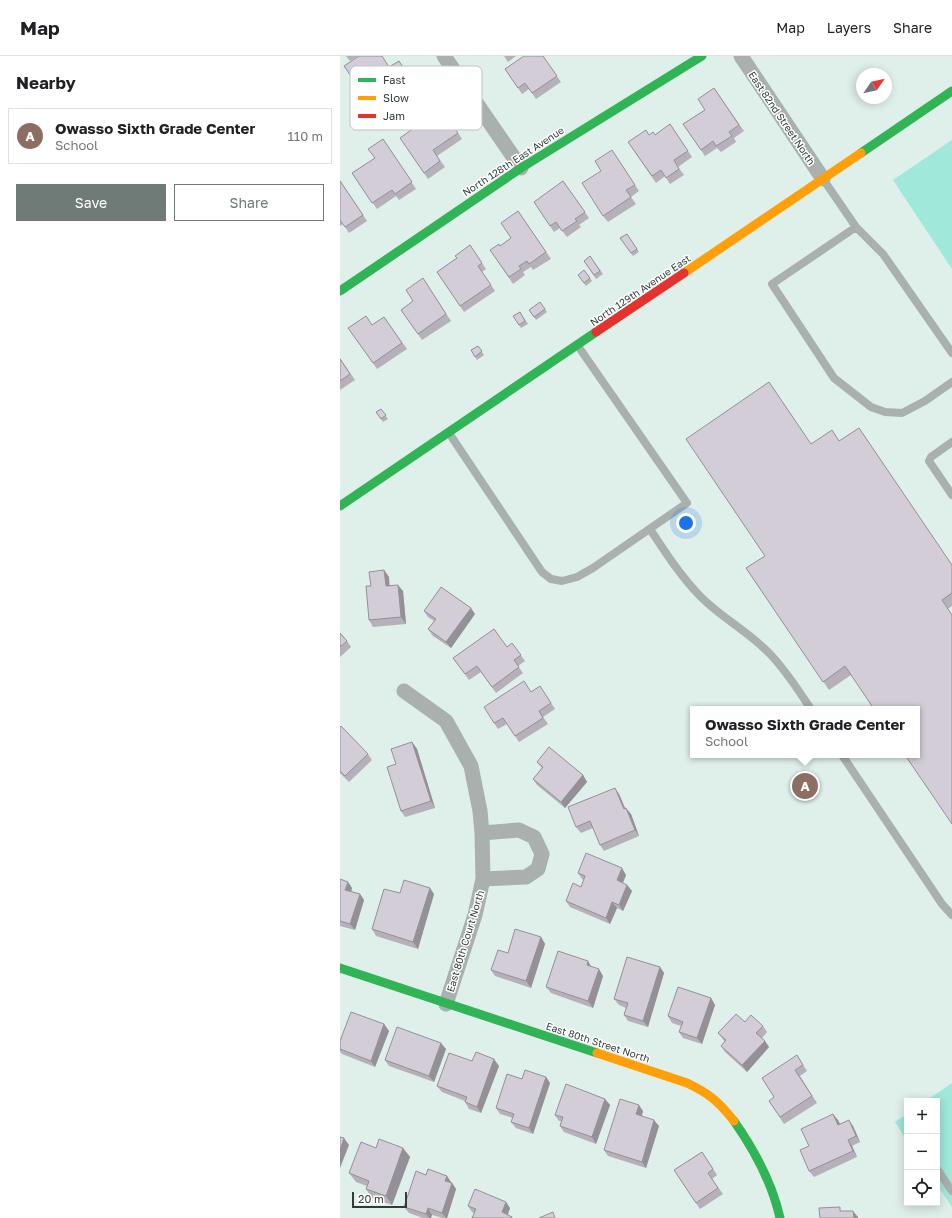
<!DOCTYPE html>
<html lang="en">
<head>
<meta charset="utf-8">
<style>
	:root { --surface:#fff; --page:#f6f6f6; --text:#202124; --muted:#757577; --line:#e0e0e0; --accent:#6e7b77 }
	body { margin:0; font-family:"Golos Text",sans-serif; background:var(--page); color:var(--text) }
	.controls { position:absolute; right:12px; bottom:12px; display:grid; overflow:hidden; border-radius:0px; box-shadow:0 2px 10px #0003 }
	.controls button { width:36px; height:36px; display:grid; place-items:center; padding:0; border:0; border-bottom:1px solid var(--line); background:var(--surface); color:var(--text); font:20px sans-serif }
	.compass { position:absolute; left:516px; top:12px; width:36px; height:36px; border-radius:50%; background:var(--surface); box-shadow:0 2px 10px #0003; rotate:56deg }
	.scale { position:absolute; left:12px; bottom:10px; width:55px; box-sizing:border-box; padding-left:4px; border:2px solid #313c39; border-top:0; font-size:11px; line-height:14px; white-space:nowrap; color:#313c39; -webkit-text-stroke:3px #fff; paint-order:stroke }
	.you { position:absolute; left:346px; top:467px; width:14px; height:14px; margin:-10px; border:3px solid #fff; border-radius:50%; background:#1a73e8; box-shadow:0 0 0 6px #1a73e833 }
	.badge { display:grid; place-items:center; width:26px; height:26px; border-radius:50%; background:var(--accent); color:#fff; font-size:13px; font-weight:700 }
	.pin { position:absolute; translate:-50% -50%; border:2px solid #fff; box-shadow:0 1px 4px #0006 }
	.popup { position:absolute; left:350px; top:650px; width:230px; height:52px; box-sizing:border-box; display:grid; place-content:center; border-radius:0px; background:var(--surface); filter:drop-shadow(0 1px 3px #0005); font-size:13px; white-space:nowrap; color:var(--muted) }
	.popup b { font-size:15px; color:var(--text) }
	.popup::after { content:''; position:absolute; left:50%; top:100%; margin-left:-8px; border:8px solid transparent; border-top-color:var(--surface) }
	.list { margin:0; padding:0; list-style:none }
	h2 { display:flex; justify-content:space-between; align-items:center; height:52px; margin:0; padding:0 16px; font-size:17px }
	h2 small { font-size:13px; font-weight:400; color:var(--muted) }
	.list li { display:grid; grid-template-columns:26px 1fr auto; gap:12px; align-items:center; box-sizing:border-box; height:56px; margin:0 8px 8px; padding:0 8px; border:1px solid var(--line); border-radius:0px }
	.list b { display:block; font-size:15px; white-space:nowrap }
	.list p { margin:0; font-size:13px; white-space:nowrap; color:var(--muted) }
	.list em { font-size:13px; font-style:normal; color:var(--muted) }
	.actions { display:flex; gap:8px; padding:12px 16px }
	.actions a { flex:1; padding:9px 0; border:1px solid var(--accent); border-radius:0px; text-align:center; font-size:14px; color:var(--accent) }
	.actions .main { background:var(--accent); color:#fff }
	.icon { flex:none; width:22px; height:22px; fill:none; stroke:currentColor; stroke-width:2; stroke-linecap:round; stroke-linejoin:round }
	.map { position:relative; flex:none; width:612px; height:1162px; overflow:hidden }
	header { display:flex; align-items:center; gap:24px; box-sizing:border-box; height:56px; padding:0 20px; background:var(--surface); border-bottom:1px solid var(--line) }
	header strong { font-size:19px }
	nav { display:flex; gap:22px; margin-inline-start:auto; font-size:14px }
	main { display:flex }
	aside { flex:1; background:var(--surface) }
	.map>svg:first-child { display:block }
	.green { fill:#a0e8d9 }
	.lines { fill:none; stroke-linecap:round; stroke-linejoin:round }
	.lane { stroke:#a9b0ae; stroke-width:8 }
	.street { stroke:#a9b0ae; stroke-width:15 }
	.fast { stroke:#30b455; stroke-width:9 }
	.slow { stroke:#ff9f0a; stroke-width:9 }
	.jam { stroke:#e5322d; stroke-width:9 }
	.wall { fill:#b5b0ba }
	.shaded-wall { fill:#949097 }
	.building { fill:#d3cdd8; stroke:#949097 }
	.labels { text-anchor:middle; stroke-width:3; stroke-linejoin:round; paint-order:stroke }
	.street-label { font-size:10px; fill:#313c39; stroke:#fff }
	.key { fill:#fff; stroke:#c1c4c4; stroke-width:1 }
	.key-label { font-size:11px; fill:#313c39 }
</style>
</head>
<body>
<header>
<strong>Map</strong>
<nav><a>Map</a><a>Layers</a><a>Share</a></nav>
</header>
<main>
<aside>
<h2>Nearby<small></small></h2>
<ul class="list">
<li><span class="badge" style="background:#8d6e63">A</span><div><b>Owasso Sixth Grade Center</b><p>School</p></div><em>110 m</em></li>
</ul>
<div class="actions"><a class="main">Save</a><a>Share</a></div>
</aside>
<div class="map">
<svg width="612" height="1162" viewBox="0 0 612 1162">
	<rect width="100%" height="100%" fill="#dfefea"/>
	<!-- green -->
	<path class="green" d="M 612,84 L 612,213 L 553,124 Z
		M 612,1027 L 612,1151 L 597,1129 L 597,1045 L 586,1045 Z
		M 567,1058 L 567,1085 L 555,1066 Z"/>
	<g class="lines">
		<!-- lane -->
		<path class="lane" d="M 483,123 L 516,171 L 543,198 L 612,297
			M 516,171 L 432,228 L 494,322 L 531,351 L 545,356 L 562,357 L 585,345 L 612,326
			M 109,377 L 202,516 L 211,523 L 222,525 L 237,521 L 253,512 L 347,447 L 238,290
			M 612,386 L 591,401 L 589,405 L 612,439
			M 310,473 C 325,496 340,519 359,539 C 380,561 408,575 429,597 C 445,613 458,634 471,653
			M 502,699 L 602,848 L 612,859
			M 597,1113 L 612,1135"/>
		<!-- street -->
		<path class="street" d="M 104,0 L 181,112
			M 401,0 L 483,123
			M 64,635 L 106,665 L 131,710 L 140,755 L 142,777 L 143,823 L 135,859 L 106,948
			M 142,777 L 179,774 L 194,781 L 202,798 L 198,813 L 186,821 L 143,823"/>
		<!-- fast -->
		<path class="fast" d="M 521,97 L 612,35
			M 0,235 L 181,112 L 362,0
			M 0,450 L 256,276
			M 0,912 L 257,997
			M 394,1065 C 415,1095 432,1126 440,1162"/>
		<!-- slow -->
		<path class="slow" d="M 344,217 L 521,97
			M 257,997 L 347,1027 C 370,1038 378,1045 394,1065"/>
		<!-- jam -->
		<path class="jam" d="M 256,276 L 344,217"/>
	</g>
	<!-- wall -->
	<path class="wall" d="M 6,0 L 18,0 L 10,5 Z
		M 164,0 L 176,0 L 168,6 Z
		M 203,0 L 221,26 L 196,43 L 189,33 L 182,38 L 165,13 Z
		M 59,5 L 74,27 L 34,54 L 4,10 L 50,11 Z
		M 374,32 L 404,75 L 394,82 L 396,86 L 381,96 L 377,92 L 365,100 L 343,68 L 365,54 Z
		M 102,53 L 122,83 L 97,100 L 105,111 L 88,123 L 60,82 Z
		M 330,68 L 352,101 L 338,111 L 344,119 L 330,128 L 325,120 L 316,127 L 288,86 L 309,79 L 315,79 Z
		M 43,83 L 76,133 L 59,144 L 56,140 L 37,153 L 12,117 L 35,102 Z
		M 276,100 L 299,135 L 291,141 L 296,148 L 268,166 L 263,160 L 261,115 Z
		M 0,124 L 27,165 L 9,177 L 3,168 L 0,170 Z
		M 223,125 L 249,162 L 239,169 L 241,171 L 227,181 L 220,172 L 214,176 L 194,146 Z
		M 178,155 L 211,203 L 193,214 L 191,211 L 183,216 L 185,219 L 173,228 L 150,194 L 160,190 L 171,182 Z
		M 287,178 L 299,196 L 293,200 L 280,182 Z
		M 130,189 L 146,213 L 142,216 L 155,235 L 124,256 L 97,216 L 117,202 Z
		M 250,200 L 263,218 L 256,223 L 244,205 Z
		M 244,214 L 252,225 L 246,230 L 238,219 Z
		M 83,222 L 111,265 L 82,284 L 61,254 L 73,245 Z
		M 200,246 L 207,256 L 196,264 L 189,254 Z
		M 180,256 L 188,268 L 181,272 L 173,260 Z
		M 44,261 L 67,293 L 37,313 L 8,272 L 32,269 Z
		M 138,290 L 144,299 L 137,304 L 131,294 Z
		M 0,302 L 15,324 L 0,334 Z
		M 41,353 L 48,363 L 43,366 L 36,356 Z
		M 500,385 L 612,509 L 612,550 L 489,634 L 406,512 L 425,500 L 471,388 Z
		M 44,514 L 49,521 L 49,530 L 63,535 L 66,568 L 33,571 L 29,564 L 31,530 Z
		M 84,555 L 135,558 L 111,592 L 93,580 L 88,573 L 94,565 L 88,561 Z
		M 0,577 L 7,585 L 11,591 L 0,601 Z
		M 172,587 L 185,605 L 178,610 L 183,617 L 156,637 L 141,616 L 129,624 L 113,602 L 167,591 Z
		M 200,630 L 215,653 L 203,661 L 208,668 L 179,686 L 167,668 L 158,673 L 154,667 L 191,636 Z
		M 0,671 L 28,698 L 32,704 L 9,726 L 0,717 Z
		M 72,686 L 77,693 L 95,752 L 65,761 L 61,755 L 56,708 Z
		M 197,706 L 243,719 L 247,726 L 225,752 L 197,729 L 193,723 L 202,712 Z
		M 279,738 L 285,752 L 291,758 L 299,780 L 264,795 L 260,789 L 253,772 L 241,777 L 236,771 Z
		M 238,817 L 286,819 L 283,827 L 287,829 L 292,835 L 283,855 L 277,852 L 270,868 L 230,851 L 226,845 L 241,831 L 244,824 L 242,823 Z
		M 0,823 L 8,826 L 12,832 L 11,835 L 20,838 L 24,844 L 15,874 L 0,870 Z
		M 60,837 L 94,838 L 78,893 L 36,880 L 32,873 Z
		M 201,881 L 205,888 L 191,932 L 155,920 L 151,914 L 168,897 Z
		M 252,911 L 263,920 L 253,952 L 211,937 L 206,931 Z
		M 320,911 L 324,917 L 308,971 L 288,965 L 284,959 L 286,952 L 279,949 L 274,943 Z
		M 371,942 L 375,949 L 362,988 L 343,982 L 339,976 L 341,970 L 332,967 L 328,960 Z
		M 405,966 L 423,970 L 427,976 L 422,982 L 429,991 L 407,1016 L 385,996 L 381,990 L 385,986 L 378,977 Z
		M 44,968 L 49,975 L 35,1011 L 2,998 L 0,996 L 0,985 Z
		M 106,993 L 94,1026 L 49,1010 L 45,1004 Z
		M 457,999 L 467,1015 L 460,1020 L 477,1047 L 444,1068 L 429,1045 L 434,1041 Z
		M 132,1005 L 159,1010 L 141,1057 L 129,1053 L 125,1046 L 125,1045 L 102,1036 L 97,1030 Z
		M 206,1021 L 210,1027 L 193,1078 L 176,1072 L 171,1066 L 173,1062 L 160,1058 L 156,1052 L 182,1023 Z
		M 265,1043 L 270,1049 L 256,1088 L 224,1076 L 220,1070 L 221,1065 L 219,1065 L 215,1059 Z
		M 303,1055 L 302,1060 L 319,1070 L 306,1112 L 268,1100 L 264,1094 Z
		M 498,1064 L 500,1068 L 513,1070 L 520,1086 L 512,1090 L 517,1101 L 474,1121 L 469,1115 L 469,1090 Z
		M 63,1092 L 70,1101 L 52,1149 L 32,1142 L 26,1133 L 27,1130 L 16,1126 L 9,1117 Z
		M 362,1096 L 377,1119 L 372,1123 L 383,1138 L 360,1153 L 334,1114 Z
		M 86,1119 L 107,1120 L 111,1126 L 112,1127 L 116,1133 L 107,1162 L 103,1162 L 92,1159 L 91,1162 L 83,1162 L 69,1157 L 64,1151 Z
		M 128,1150 L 170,1152 L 168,1159 L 172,1161 L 173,1162 L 132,1162 L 134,1157 L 132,1156 Z"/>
	<!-- shaded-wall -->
	<path class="shaded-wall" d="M 44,514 L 49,521 L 50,536 L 46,530 Z
		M 58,529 L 63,535 L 66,568 L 61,561 Z
		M 131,552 L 135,558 L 111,592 L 106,586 Z
		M 72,686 L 77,693 L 95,752 L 91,745 Z
		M 243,719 L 247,726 L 225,752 L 221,746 Z
		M 275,732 L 279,738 L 288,759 L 284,753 Z
		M 286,752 L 291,758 L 299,780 L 295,774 Z
		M 282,812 L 286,819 L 281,831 L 277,824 Z
		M 8,826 L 12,832 L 10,840 L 5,834 Z
		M 287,829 L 292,835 L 283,855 L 279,849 Z
		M 90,832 L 94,838 L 78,893 L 73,886 Z
		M 20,838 L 24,844 L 15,874 L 10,868 Z
		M 272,846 L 277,852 L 270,868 L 266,862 Z
		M 201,881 L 205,888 L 191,932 L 186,925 Z
		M 248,905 L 252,912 L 247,909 Z
		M 320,911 L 324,917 L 308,971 L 303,965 Z
		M 259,913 L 263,920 L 253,952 L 248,945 Z
		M 371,942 L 375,949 L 362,988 L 357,982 Z
		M 44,968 L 49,975 L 35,1011 L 31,1005 Z
		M 425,985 L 429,991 L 407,1016 L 402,1009 Z
		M 101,987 L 106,993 L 94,1026 L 89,1020 Z
		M 154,1003 L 159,1010 L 141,1057 L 137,1051 Z
		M 206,1021 L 210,1027 L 193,1078 L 189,1072 Z
		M 265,1043 L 270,1049 L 256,1088 L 252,1081 Z
		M 299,1049 L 303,1055 L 300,1065 L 296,1058 Z
		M 493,1058 L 498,1064 L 503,1075 L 498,1069 Z
		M 314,1064 L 319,1070 L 306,1112 L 302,1106 Z
		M 509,1064 L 513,1070 L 520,1086 L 516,1080 Z
		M 4,1082 L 9,1089 L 0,1112 L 0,1094 Z
		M 508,1084 L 512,1090 L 517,1101 L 513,1095 Z
		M 63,1092 L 70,1101 L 52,1149 L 46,1140 Z
		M 107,1120 L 111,1126 L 109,1131 L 105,1125 Z
		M 112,1127 L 116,1133 L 107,1162 L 106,1162 L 102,1157 Z
		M 166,1146 L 170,1152 L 166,1162 L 162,1156 Z
		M 88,1152 L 92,1159 L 91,1162 L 89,1162 L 86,1158 Z
		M 513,1155 L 518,1161 L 518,1162 L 514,1162 Z"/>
	<!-- building -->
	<path class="building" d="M 19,0 L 42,0 L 49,11 L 59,5 L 69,21 L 30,48 L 4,10 Z
		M 184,0 L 203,0 L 217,20 L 192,37 L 185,27 L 178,32 L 165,13 Z
		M 374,32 L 399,69 L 389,76 L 392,80 L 376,90 L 373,85 L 361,94 L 343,68 L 365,54 L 358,43 Z
		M 102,53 L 118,77 L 93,94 L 100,105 L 84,117 L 60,82 L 74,72 L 69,65 L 78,59 L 83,66 Z
		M 330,68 L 348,95 L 334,104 L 339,113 L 326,122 L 321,114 L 312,120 L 288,86 L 306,74 L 309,79 L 313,76 L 315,79 Z
		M 43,83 L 72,126 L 55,138 L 52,134 L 32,147 L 12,117 L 35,102 L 28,93 Z
		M 272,94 L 295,129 L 286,134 L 291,141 L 263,160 L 242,127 L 261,115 L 255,105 Z
		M 0,125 L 23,159 L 5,171 L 0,164 Z
		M 223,125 L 245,156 L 235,163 L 237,165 L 222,175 L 216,166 L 210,170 L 194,146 Z
		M 178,155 L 206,196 L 189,208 L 187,205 L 179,210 L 181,213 L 169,221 L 150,194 L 159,188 L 160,190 L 171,182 L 161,167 Z
		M 287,178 L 297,193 L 291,197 L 280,182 Z
		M 130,189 L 142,207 L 138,210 L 151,229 L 120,250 L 97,216 L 117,202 L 115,200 Z
		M 250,200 L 260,215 L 254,219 L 244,205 Z
		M 244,214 L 250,222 L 244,227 L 238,219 Z
		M 83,222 L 106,258 L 78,278 L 61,254 L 73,245 L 66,234 Z
		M 200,246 L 205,253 L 194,261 L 189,254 Z
		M 180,256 L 185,265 L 179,269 L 173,260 Z
		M 26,260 L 32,269 L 44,261 L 62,287 L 33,307 L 8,272 Z
		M 138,290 L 142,295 L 135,301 L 131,294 Z
		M 0,303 L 10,318 L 0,325 Z
		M 429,326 L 471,388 L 492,374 L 499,385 L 519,372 L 612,509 L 612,537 L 602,544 L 612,559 L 612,768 L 565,699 L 577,699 L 577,653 L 534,653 L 505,610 L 483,626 L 406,512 L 425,500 L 346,383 Z
		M 41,353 L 46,359 L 41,363 L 36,356 Z
		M 44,514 L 46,530 L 58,529 L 61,561 L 29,564 L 26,530 L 31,530 L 29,516 Z
		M 101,531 L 131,552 L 106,586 L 88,573 L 96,563 L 84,555 Z
		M 154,573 L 167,591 L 172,587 L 181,599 L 174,604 L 179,611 L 152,631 L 137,610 L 125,618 L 113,602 Z
		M 0,577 L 7,585 L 0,591 Z
		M 184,625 L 191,636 L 200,630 L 211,647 L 199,655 L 203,662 L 175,680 L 163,662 L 154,667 L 144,651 Z
		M 1,670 L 28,698 L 5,720 L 0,715 L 0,671 Z
		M 72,686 L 91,745 L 61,755 L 47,711 L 56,708 L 51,693 Z
		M 209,691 L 243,719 L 221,746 L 193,723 L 203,711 L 197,706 Z
		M 275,732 L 284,753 L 286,752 L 295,774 L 260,789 L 250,765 L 236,771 L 228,751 Z
		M 246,797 L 282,812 L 277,824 L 287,829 L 279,849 L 272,846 L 266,862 L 226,845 L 233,827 L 241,831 L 245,820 L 238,817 Z
		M 0,823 L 8,826 L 5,834 L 20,838 L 10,868 L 0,865 Z
		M 64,824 L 90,832 L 73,886 L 32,873 L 44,833 L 60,837 Z
		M 175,873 L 201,881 L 186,925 L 151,914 L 158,894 L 168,897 Z
		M 218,895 L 248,905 L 247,909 L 259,913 L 248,945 L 206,931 Z
		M 287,901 L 320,911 L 303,965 L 284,959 L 288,947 L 274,943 Z
		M 338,931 L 371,942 L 357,982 L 339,976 L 343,966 L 328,960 Z
		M 11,956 L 44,968 L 31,1005 L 0,993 L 0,985 Z
		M 396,958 L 405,966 L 411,959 L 423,970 L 416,977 L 425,985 L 402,1009 L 381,990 L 386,984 L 378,977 Z
		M 57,971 L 101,987 L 89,1020 L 45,1004 Z
		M 136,996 L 154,1003 L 137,1051 L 125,1046 L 127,1041 L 97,1030 L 109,997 L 132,1005 Z
		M 457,999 L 463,1009 L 455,1014 L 472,1040 L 440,1061 L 429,1045 L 434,1041 L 422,1022 Z
		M 185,1014 L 206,1021 L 189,1072 L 171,1066 L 174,1058 L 156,1052 L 167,1018 L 182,1023 Z
		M 226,1028 L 265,1043 L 252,1081 L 220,1070 L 223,1061 L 215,1059 Z
		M 280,1043 L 299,1049 L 296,1058 L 314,1064 L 302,1106 L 264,1094 Z
		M 493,1058 L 498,1069 L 509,1064 L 516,1080 L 508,1084 L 513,1095 L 469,1115 L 460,1094 L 469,1090 L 461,1073 Z
		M 0,1081 L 4,1082 L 0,1094 Z
		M 39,1083 L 63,1092 L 46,1140 L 26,1133 L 29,1125 L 9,1117 L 21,1086 L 36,1092 Z
		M 362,1096 L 373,1113 L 368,1117 L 378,1132 L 356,1147 L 334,1114 Z
		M 88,1113 L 107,1120 L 105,1125 L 112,1127 L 102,1157 L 88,1152 L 86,1158 L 64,1151 L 76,1115 L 86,1119 Z
		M 135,1133 L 166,1146 L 162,1156 L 172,1161 L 171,1162 L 132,1162 L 136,1153 L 128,1150 Z
		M 500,1151 L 500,1155 L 513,1155 L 514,1162 L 480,1162 L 479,1152 Z
		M 213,1156 L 215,1162 L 199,1162 Z"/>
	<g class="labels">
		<!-- street labels -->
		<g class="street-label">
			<text transform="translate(442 62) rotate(56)" y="4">East 82nd Street North</text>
			<text transform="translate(173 105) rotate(-33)" y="4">North 128th East Avenue</text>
			<text transform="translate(300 234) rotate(-34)" y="4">North 129th Avenue East</text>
			<text transform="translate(125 885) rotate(-73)" y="4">East 80th Court North</text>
			<text transform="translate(258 986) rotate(18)" y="4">East 80th Street North</text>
		</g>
	</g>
	<!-- legend -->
	<rect x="10" y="10" width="132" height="64" rx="6" class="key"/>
	<rect x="18" y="22" width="18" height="4" fill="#30b455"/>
	<rect x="18" y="40" width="18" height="4" fill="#ff9f0a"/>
	<rect x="18" y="58" width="18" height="4" fill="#e5322d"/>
	<g class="key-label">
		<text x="43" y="28">Fast</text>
		<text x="43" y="46">Slow</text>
		<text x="43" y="64">Jam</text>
	</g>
</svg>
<div class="controls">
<button>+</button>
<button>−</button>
<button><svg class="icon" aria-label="locate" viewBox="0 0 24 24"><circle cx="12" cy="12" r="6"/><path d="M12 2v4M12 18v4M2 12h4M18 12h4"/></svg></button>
</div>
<svg class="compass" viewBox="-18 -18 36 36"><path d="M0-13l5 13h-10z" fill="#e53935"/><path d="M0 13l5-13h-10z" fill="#757577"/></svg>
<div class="scale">20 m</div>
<div class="you"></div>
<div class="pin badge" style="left:465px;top:730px;background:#8d6e63">A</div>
<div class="popup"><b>Owasso Sixth Grade Center</b>School</div>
</div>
</main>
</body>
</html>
